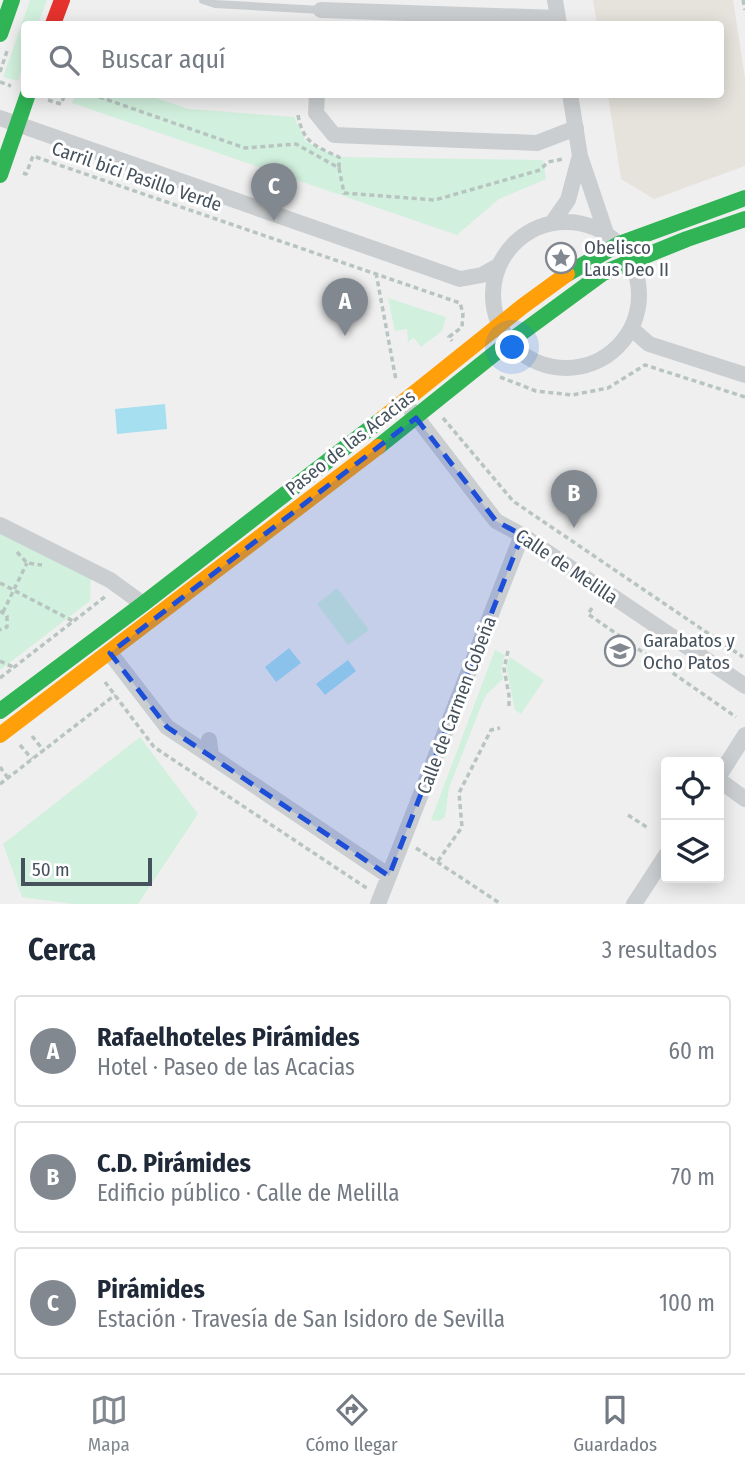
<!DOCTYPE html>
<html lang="es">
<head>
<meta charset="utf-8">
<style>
	:root { --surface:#fff; --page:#f6f6f7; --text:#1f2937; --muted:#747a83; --line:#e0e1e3; --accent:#81888f }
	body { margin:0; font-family:"Fira Sans Condensed",sans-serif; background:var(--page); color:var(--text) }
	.controls { position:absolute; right:21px; bottom:21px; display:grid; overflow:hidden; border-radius:7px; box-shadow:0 4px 18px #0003 }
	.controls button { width:63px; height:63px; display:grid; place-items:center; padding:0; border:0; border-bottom:2px solid var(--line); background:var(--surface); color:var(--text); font:35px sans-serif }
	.scale { position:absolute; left:21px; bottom:18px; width:131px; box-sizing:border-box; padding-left:7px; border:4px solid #45515c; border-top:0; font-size:19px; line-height:24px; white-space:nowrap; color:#45515c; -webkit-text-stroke:5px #fff; paint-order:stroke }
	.you { position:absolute; left:513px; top:348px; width:24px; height:24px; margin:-18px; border:5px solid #fff; border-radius:50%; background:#1a73e8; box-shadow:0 0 0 10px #1a73e833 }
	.badge { display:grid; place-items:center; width:46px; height:46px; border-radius:50%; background:var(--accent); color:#fff; font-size:23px; font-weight:700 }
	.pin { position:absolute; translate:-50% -58px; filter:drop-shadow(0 2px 4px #0008) }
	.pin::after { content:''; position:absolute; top:37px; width:24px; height:21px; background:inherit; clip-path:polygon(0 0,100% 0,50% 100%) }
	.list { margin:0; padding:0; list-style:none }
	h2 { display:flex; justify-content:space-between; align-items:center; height:91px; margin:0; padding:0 28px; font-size:30px }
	h2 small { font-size:23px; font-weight:400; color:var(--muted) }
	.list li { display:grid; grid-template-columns:46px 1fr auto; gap:21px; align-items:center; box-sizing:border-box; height:112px; margin:0 14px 14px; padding:0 14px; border:2px solid var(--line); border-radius:7px }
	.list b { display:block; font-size:26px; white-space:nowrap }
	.list p { margin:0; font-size:23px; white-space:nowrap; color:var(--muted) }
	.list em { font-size:23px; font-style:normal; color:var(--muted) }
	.icon { flex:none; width:38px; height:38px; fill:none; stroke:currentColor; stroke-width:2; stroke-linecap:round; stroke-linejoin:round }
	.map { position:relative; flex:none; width:745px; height:904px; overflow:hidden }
	.search { position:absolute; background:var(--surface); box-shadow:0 4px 18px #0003; left:21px; right:21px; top:21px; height:77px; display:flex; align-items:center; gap:18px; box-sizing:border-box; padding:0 24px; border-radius:7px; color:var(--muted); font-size:26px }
	.sheet { height:469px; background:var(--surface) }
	nav { display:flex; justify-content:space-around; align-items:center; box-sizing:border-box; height:98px; border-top:2px solid var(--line); background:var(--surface); font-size:19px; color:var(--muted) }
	nav a { display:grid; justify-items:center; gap:4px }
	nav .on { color:var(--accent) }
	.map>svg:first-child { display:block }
	.commercial { fill:#e5e3dc }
	.green { fill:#d2f0de }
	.water { fill:#a5dff0 }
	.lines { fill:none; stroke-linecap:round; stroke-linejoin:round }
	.path { stroke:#b7c4c0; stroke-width:3.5; stroke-dasharray:5 3.5; stroke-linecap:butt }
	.lane { stroke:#cbced0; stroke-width:8 }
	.street { stroke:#cbced0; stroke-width:16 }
	.fast { stroke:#30b455; stroke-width:16 }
	.slow { stroke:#ff9f0a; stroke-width:16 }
	.jam { stroke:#e5322d; stroke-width:16 }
	.marked { fill:#1d4ed8; fill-opacity:0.2; stroke:#1d4ed8; stroke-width:5; stroke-dasharray:14 9; stroke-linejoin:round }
	.labels { text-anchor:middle; stroke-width:6; stroke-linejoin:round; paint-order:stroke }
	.street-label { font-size:19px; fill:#45515c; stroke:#fff }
	.poi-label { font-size:19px; fill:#45515c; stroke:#fff; text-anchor:start }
</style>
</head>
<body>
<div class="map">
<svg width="745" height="904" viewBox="0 0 745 904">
	<rect width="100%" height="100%" fill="#f0efef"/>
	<!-- commercial -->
	<path class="commercial" d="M 593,0 L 733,0 L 745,78 L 745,166 L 654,199 L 621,179 L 608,95 L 720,94 L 720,24 L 597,24 Z"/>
	<!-- green -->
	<path class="green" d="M 30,0 L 47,0 L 38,24 L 24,24 L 24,62 L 18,81 L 3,77 Z
		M 75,95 L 147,95 L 189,109 L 294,117 L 306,142 L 339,157 L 543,160 L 546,179 L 499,199 L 457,235 L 72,103 Z
		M 388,298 L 446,317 L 442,331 L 421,347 L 414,338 L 409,341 L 408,344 L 407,329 L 395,331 Z
		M 0,530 L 91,575 L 90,601 L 0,670 Z
		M 337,588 L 369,630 L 348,645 L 317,604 Z
		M 495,650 L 505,655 L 501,670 L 503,679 L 487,694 L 483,701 L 449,788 L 445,817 L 439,821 L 431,820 Z
		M 510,657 L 544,680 L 521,714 L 515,710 L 506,666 Z
		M 140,737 L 198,814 L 138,904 L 73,904 L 22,897 L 3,844 Z"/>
	<!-- water -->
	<path class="water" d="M 165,404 L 167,429 L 117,434 L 115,409 Z
		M 289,648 L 301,663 L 276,682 L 265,667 Z
		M 348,660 L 356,671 L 325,695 L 316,684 Z"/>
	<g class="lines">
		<!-- path -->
		<path class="path" d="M 743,0 L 745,10
			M 0,72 L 7,51
			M 0,82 L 11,86
			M 91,94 L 245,148 L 296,144 L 339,168 L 344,193 L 435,200 L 540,170 L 548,162 L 563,159
			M 48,100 L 61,104 L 65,94
			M 298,115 C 303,143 315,146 339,157 L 339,168
			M 23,173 L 26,174 L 33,156 L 460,303 L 463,313 L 462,327 L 449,337 L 452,341
			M 376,273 L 396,380
			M 500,377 L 536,391 L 572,395 L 608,388 L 645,365 L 745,397
			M 443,418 L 513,501 L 743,657
			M 17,552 L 27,563 L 42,565
			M 0,583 L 73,621
			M 592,608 L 588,614 L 736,717
			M 0,611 L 7,616 L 7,627 L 0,630
			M 3,612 L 27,563
			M 508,651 L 504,669 L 509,695 L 509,708
			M 0,661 L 13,667
			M 0,678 L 106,596
			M 105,682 L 154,747 L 368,889
			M 32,736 L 44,751
			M 20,745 L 32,759
			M 0,767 L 8,778
			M 0,784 L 115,695
			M 628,815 L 648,828
			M 416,848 L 501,904
			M 438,861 L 462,827 L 459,793 L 491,730 L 500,728"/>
		<!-- lane -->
		<path class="lane" d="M 203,0 L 215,4 L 321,10"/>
		<!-- street -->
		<path class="street" d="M 555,0 L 559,24
			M 321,10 L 558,18
			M 317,94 L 316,113 L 334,135 L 537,143 L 576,128
			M 570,94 L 580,156 L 606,233
			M 0,118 L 460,279 L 482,275 L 498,266
			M493 295a73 73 0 1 1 146 0a73 73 0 1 1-146 0Z
			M 552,223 L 568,200 L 579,159
			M 632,329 L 649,344 L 745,375
			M 411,410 L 496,521 L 522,535 L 745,686
			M 0,525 L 110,580 L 143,604
			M 110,653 L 167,727 L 211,756
			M 209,740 L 211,756 L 389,876
			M 719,776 L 745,735
			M 719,780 L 745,799
			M 378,904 L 522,535
			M 634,904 L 666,855"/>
		<!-- fast -->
		<path class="fast" d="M 0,34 L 12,0
			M 0,175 L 28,94
			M 567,274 L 619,244 L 745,198
			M 378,447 L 509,342 L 603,273 L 687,239 L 745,219
			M 0,711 L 143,604 L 382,419"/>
		<!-- slow -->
		<path class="slow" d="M 382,419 L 523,306 L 567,274
			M 0,735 L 378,447"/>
		<!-- jam -->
		<path class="jam" d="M 53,24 L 62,0"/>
	</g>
	<!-- marked area -->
	<path class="marked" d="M 416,418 L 496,521 L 522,535 L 389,876 L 167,727 L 110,653 Z"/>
	<!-- icons -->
	<defs>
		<g id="sight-ring" transform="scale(1.575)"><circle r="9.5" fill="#fff" stroke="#81888f" stroke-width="1.5"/><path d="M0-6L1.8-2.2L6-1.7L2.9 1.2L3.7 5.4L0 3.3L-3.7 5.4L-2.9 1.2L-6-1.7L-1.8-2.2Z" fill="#81888f"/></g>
		<g id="school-ring" transform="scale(1.575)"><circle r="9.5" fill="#fff" stroke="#81888f" stroke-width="1.5"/><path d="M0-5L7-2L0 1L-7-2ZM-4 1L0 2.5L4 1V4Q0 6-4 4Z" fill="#81888f"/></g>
	</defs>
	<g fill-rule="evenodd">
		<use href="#sight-ring" x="561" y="258"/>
		<use href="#school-ring" x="620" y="651"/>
	</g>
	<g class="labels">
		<!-- street labels -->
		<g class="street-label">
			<text transform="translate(137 176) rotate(19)" y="7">Carril bici Pasillo Verde</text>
			<text transform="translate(350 442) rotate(-38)" y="7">Paseo de las Acacias</text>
			<text transform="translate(567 566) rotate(34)" y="7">Calle de Melilla</text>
			<text transform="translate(456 705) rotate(-69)" y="7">Calle de Carmen Cobeña</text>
		</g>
		<!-- poi labels -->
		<g class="poi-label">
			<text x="584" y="254">Obelisco<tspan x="584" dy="22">Laus Deo II</tspan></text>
			<text x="643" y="647">Garabatos y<tspan x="643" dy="22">Ocho Patos</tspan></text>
		</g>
	</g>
</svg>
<div class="controls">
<button><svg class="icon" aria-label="locate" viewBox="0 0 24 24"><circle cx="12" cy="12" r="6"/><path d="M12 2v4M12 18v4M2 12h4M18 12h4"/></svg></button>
<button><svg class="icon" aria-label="layers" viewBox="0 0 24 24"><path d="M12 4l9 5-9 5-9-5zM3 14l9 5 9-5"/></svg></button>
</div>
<div class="scale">50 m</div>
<div class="you"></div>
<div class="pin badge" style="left:345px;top:336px">A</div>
<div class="pin badge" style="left:574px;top:528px">B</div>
<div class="pin badge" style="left:274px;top:221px">C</div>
<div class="search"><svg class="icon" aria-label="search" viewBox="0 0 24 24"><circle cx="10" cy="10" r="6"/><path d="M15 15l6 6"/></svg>Buscar aquí</div>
</div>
<section class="sheet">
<h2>Cerca<small>3 resultados</small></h2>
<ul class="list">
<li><span class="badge">A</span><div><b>Rafaelhoteles Pirámides</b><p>Hotel · Paseo de las Acacias</p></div><em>60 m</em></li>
<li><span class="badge">B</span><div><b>C.D. Pirámides</b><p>Edificio público · Calle de Melilla</p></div><em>70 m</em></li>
<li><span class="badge">C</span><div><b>Pirámides</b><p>Estación · Travesía de San Isidoro de Sevilla</p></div><em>100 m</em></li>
</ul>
</section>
<nav>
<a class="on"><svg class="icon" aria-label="map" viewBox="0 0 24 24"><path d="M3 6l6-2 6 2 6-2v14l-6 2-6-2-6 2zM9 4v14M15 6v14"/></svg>Mapa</a>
<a><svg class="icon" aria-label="directions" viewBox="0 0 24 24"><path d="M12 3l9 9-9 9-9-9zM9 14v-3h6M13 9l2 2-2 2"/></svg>Cómo llegar</a>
<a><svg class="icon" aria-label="saved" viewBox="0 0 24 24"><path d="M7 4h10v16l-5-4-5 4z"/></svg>Guardados</a>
</nav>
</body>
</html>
